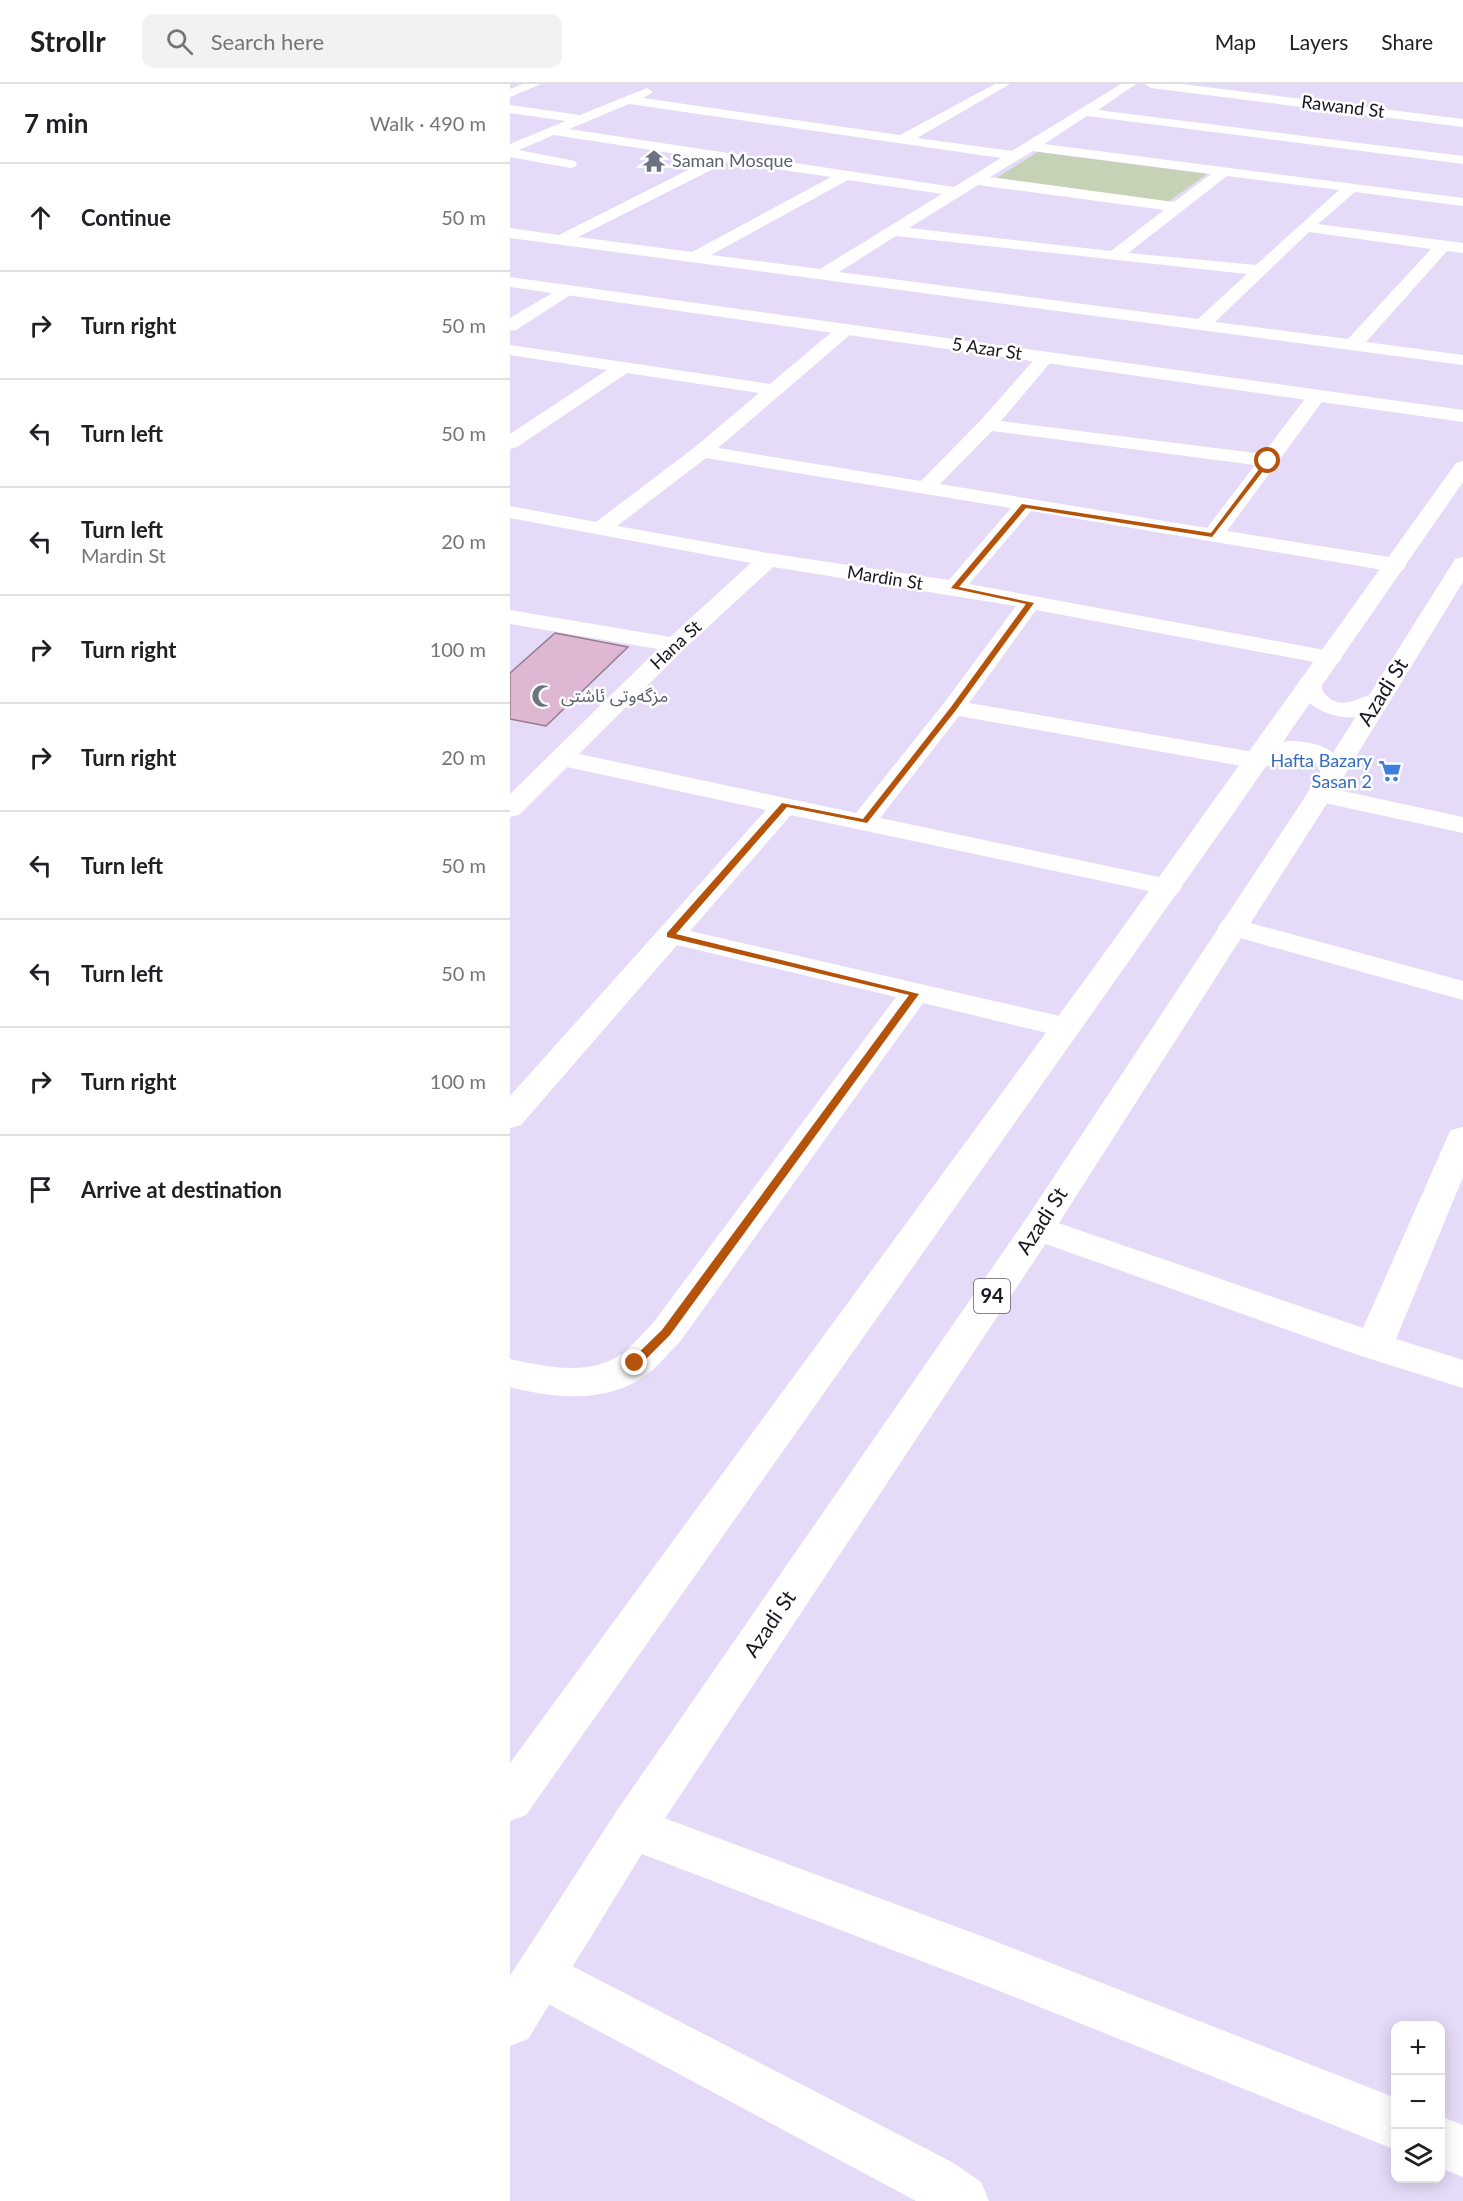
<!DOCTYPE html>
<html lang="en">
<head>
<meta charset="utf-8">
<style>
	:root { --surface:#fff; --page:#f2f2f2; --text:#202124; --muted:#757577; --line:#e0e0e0 }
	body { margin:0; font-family:Lato,"Noto Sans Arabic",sans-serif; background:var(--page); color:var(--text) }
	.controls { position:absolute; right:18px; bottom:18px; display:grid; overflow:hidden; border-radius:12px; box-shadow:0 3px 15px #0003 }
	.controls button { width:54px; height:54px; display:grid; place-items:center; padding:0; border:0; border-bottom:2px solid var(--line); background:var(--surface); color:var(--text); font:30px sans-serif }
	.stop { position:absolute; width:18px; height:18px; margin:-14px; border:4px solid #b45309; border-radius:50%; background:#fff }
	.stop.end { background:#b45309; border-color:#fff; box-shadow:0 2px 6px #0008 }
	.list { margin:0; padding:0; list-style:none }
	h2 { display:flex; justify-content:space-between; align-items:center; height:78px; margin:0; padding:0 24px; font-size:26px }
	h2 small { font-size:20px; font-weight:400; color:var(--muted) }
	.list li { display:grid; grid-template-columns:39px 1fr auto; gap:18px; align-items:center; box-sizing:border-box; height:108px; padding:0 24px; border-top:2px solid var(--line) }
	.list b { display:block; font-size:22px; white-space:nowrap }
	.list p { margin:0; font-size:20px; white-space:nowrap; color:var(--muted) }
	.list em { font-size:20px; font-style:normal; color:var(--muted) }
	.icon { flex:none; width:33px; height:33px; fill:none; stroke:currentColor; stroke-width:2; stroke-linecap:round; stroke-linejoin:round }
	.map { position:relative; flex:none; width:953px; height:2117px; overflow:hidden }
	header { display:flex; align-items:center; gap:36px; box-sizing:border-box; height:84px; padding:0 30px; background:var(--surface); border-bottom:2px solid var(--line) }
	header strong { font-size:28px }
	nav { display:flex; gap:33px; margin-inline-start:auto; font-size:21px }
	.search { width:420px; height:54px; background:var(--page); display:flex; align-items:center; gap:15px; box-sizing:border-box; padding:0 21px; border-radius:12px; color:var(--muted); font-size:22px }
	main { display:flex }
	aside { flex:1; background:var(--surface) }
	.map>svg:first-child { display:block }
	.green { fill:#c5d2b5 }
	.building { fill:#deb8d2; stroke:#957a8c; stroke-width:1.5 }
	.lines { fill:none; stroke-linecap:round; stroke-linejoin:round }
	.street { fill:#fff; fill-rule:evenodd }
	.secondary { fill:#fff; fill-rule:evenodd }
	.primary { fill:#fff; fill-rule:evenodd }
	.highway { fill:#fff; fill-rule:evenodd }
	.route { fill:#b45309 }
	.labels { text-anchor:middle; stroke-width:5; stroke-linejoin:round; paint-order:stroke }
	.far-street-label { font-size:18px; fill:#1a1620; stroke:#fff }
	.far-worship-label { font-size:18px; fill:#5b616d; stroke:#fff; text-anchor:start }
	.far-shop-label { font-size:18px; fill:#366cbe; stroke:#fff; text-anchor:end }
	.shield { fill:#fff; stroke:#5f5c63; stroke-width:1.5 }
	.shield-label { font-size:20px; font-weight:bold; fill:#1a1620 }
	.street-label { font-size:21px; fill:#1a1620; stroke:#fff }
</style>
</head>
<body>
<header>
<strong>Strollr</strong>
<div class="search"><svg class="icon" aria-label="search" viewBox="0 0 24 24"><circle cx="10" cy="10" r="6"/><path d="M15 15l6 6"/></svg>Search here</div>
<nav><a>Map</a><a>Layers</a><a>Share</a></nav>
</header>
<main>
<aside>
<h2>7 min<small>Walk · 490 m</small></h2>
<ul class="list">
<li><svg class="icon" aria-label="ahead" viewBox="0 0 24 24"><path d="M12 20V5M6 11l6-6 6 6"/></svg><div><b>Continue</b></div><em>50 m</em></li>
<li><svg class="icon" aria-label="right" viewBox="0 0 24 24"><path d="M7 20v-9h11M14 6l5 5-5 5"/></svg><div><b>Turn right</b></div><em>50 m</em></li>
<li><svg class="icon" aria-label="left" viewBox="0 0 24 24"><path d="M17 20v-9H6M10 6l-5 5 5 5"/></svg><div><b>Turn left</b></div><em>50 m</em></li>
<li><svg class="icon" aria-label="left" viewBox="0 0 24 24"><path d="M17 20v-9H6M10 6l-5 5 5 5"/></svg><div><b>Turn left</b><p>Mardin St</p></div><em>20 m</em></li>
<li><svg class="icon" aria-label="right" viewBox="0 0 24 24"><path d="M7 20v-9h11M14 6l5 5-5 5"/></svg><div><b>Turn right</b></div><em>100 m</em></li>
<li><svg class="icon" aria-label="right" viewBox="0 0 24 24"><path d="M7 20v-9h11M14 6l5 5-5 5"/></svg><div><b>Turn right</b></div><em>20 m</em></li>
<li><svg class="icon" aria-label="left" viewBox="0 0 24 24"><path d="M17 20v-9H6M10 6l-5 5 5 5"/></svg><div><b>Turn left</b></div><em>50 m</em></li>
<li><svg class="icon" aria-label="left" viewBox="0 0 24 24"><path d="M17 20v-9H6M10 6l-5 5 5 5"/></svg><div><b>Turn left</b></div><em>50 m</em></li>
<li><svg class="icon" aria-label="right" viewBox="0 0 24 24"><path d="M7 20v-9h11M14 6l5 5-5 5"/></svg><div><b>Turn right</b></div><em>100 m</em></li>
<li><svg class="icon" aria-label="arrive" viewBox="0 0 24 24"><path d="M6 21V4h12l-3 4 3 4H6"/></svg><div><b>Arrive at destination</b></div></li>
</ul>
</aside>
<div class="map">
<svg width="953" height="2117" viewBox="0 0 953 2117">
	<rect width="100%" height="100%" fill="#e5dbf8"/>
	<!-- green -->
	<path class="green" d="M 528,68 L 697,90 L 658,118 L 485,95 Z"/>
	<!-- building -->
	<path class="building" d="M 45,549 L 118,563 L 36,642 L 0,635 L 0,589 Z"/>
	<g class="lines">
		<!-- street -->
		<path class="street" d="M 13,0 L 31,0 L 0,13 L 0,5 Z
			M 485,0 L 500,0 L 407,54 L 502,67 L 611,0 L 626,0 L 588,26 L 953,72 L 953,80 L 577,32 L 534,60 L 953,114 L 953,122 L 845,108 L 808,140 L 953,159 L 953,169 L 937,167 L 856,258 L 953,271 L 953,281 L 0,154 L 0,144 L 49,151 L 200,75 L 44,51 L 9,66 L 65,77 L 67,80 L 65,83 L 60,84 L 0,73 L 0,60 L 56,37 L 0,29 L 0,21 L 70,31 L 137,4 L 143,8 L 133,14 L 390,51 ZM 119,20 L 491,74 L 444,103 L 59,45 ZM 523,67 L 701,90 L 664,118 L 480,93 ZM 217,78 L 321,93 L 182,168 L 68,153 ZM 717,92 L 829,106 L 746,181 L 618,169 ZM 338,96 L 432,110 L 310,185 L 201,171 ZM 468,101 L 654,126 L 601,167 L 399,144 ZM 799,148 L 921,165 L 838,255 L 705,238 ZM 386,152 L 737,190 L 688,235 L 329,188 Z
			M 635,0 L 672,0 L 953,35 L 953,43 L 641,4 Z
			M 56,201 L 62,202 L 64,206 L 62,210 L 6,246 L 0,247 L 0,234 Z
			M 336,240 L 342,241 L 345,245 L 342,249 L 208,364 L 411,397 L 470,337 L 530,269 L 542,269 L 545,273 L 491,337 L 753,370 L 801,307 L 815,307 L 817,311 L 717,447 L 885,474 L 893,476 L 896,481 L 893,486 L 885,488 L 521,427 L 459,500 L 820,567 L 828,569 L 832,574 L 828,579 L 820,581 L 526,526 L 459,619 L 749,669 L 758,672 L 762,677 L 758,682 L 749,685 L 449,632 L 370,734 L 668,797 L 672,803 L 668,809 L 658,811 L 281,731 L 180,847 L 554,933 L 565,936 L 569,943 L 565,950 L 554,953 L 413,919 L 169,1259 C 159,1268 150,1280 139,1289 C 99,1320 46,1315 0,1303 L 0,1275 C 37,1283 80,1293 113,1269 C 124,1260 133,1249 143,1239 L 386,913 L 167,861 L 11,1041 L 0,1044 L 0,1012 L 256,726 L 57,683 L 9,731 L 0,733 L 0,710 L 148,565 L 0,540 L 0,526 L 160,553 L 241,479 L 0,434 L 0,422 L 86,438 L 185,363 L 249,309 L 117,289 L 7,363 L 0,365 L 0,350 L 97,286 L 0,271 L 0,261 L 260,300 L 330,241 ZM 482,347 L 745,381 L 697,444 L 430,400 ZM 196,374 L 501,424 L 439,496 L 258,469 L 107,442 ZM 263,483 L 506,522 L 434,619 L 346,729 L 69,670 L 173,566 Z
			M 810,702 L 953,733 L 953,749 L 801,716 L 797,710 L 801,704 Z
			M 722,834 L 953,897 L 953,916 L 712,849 L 708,843 L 712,837 Z
			M 953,1043 L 953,1093 L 886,1255 L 953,1276 L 953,1304 L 851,1272 L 516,1153 L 511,1144 L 516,1135 L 528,1132 L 853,1244 L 937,1054 L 941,1046 Z
			M 31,1866 L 442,2078 L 471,2098 L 479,2117 L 406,2117 L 14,1907 L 7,1890 L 14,1873 Z"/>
		<!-- secondary -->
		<path class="secondary" d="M 0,193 L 953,326 L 953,338 L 0,203 Z
			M 122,1722 L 482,1856 L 886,2014 L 886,2066 L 482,1904 L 106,1760 L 99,1744 L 106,1728 Z
			M 930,2032 L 953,2041 L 953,2093 L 930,2084 Z"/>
		<!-- primary -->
		<path class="primary" d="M 801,594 L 810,596 C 813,601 811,605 814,609 C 835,633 856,604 878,609 L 881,614 C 859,646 807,635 788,607 L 792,596 Z
			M 782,657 C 807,658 828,664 836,689 L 832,694 L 823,697 L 814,694 C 810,689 809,682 804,678 C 786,663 762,681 743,676 L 739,671 C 747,659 769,658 782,657 Z"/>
		<!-- highway -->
		<path class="highway" d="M 953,377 L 953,398 L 727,724 L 16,1731 L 0,1737 L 0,1679 L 588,878 L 946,379 Z
			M 953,473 L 953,498 L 823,710 L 540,1153 L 138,1760 L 18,1955 L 0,1962 L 0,1892 L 106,1728 L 516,1135 L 797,710 L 942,480 L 945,475 Z"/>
	</g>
	<!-- route -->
	<path class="route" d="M 756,376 L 761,377 L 702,453 L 516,424 L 449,503 L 524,519 L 446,626 L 357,739 L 277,723 L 166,850 L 409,910 L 160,1251 L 129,1282 L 121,1282 L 121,1276 L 152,1246 L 399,911 L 157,853 L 157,849 L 272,719 L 353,735 L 441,623 L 516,520 L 441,504 L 512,420 L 701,449 Z"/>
	<!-- icons -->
	<defs>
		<g id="temple-bare" transform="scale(1.8)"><path d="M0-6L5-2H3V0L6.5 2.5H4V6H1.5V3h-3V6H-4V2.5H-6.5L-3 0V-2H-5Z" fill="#6b7280" stroke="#fff" stroke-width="2.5" paint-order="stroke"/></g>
		<g id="mosque-bare" transform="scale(1.8)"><path d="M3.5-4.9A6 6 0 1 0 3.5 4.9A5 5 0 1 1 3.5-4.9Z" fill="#6b7280" stroke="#fff" stroke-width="2.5" paint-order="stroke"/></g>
		<g id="supermarket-bare" transform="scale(1.8)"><path d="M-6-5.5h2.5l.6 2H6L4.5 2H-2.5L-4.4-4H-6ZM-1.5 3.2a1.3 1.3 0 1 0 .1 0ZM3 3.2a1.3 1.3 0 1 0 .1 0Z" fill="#3f7fe0" stroke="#fff" stroke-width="2.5" paint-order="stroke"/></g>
	</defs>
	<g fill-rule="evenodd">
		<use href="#temple-bare" x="144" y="77"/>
		<use href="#mosque-bare" x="33" y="612"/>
		<use href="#supermarket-bare" x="880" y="687"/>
	</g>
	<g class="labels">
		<!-- far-street labels -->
		<g class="far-street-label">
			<text transform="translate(833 23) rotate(7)" y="6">Rawand St</text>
			<text transform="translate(477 265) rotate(8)" y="6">5 Azar St</text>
			<text transform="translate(375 494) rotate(9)" y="6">Mardin St</text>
			<text transform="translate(166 561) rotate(-43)" y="6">Hana St</text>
		</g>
		<!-- far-worship labels -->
		<g class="far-worship-label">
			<text x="162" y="83">Saman Mosque</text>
			<text x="51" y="618">مزگەوتی ئاشتی</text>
		</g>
		<!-- far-shop labels -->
		<g class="far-shop-label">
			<text x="862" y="683">Hafta Bazary<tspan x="862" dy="21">Sasan 2</tspan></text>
		</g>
		<!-- shield labels -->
		<rect class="shield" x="464" y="1195" width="36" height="34" rx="4.5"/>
		<g class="shield-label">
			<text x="482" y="1219">94</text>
		</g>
		<!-- street labels -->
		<g class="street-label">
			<text transform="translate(873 608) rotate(-58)" y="7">Azadi St</text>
			<text transform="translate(532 1137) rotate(-57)" y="7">Azadi St</text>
			<text transform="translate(260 1540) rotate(-56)" y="7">Azadi St</text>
		</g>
	</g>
</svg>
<div class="controls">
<button>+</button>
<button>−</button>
<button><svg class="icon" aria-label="layers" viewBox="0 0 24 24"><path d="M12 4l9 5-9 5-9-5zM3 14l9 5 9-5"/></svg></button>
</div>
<div class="stop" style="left:758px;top:377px"></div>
<div class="stop end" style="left:125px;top:1279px"></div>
</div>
</main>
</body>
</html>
